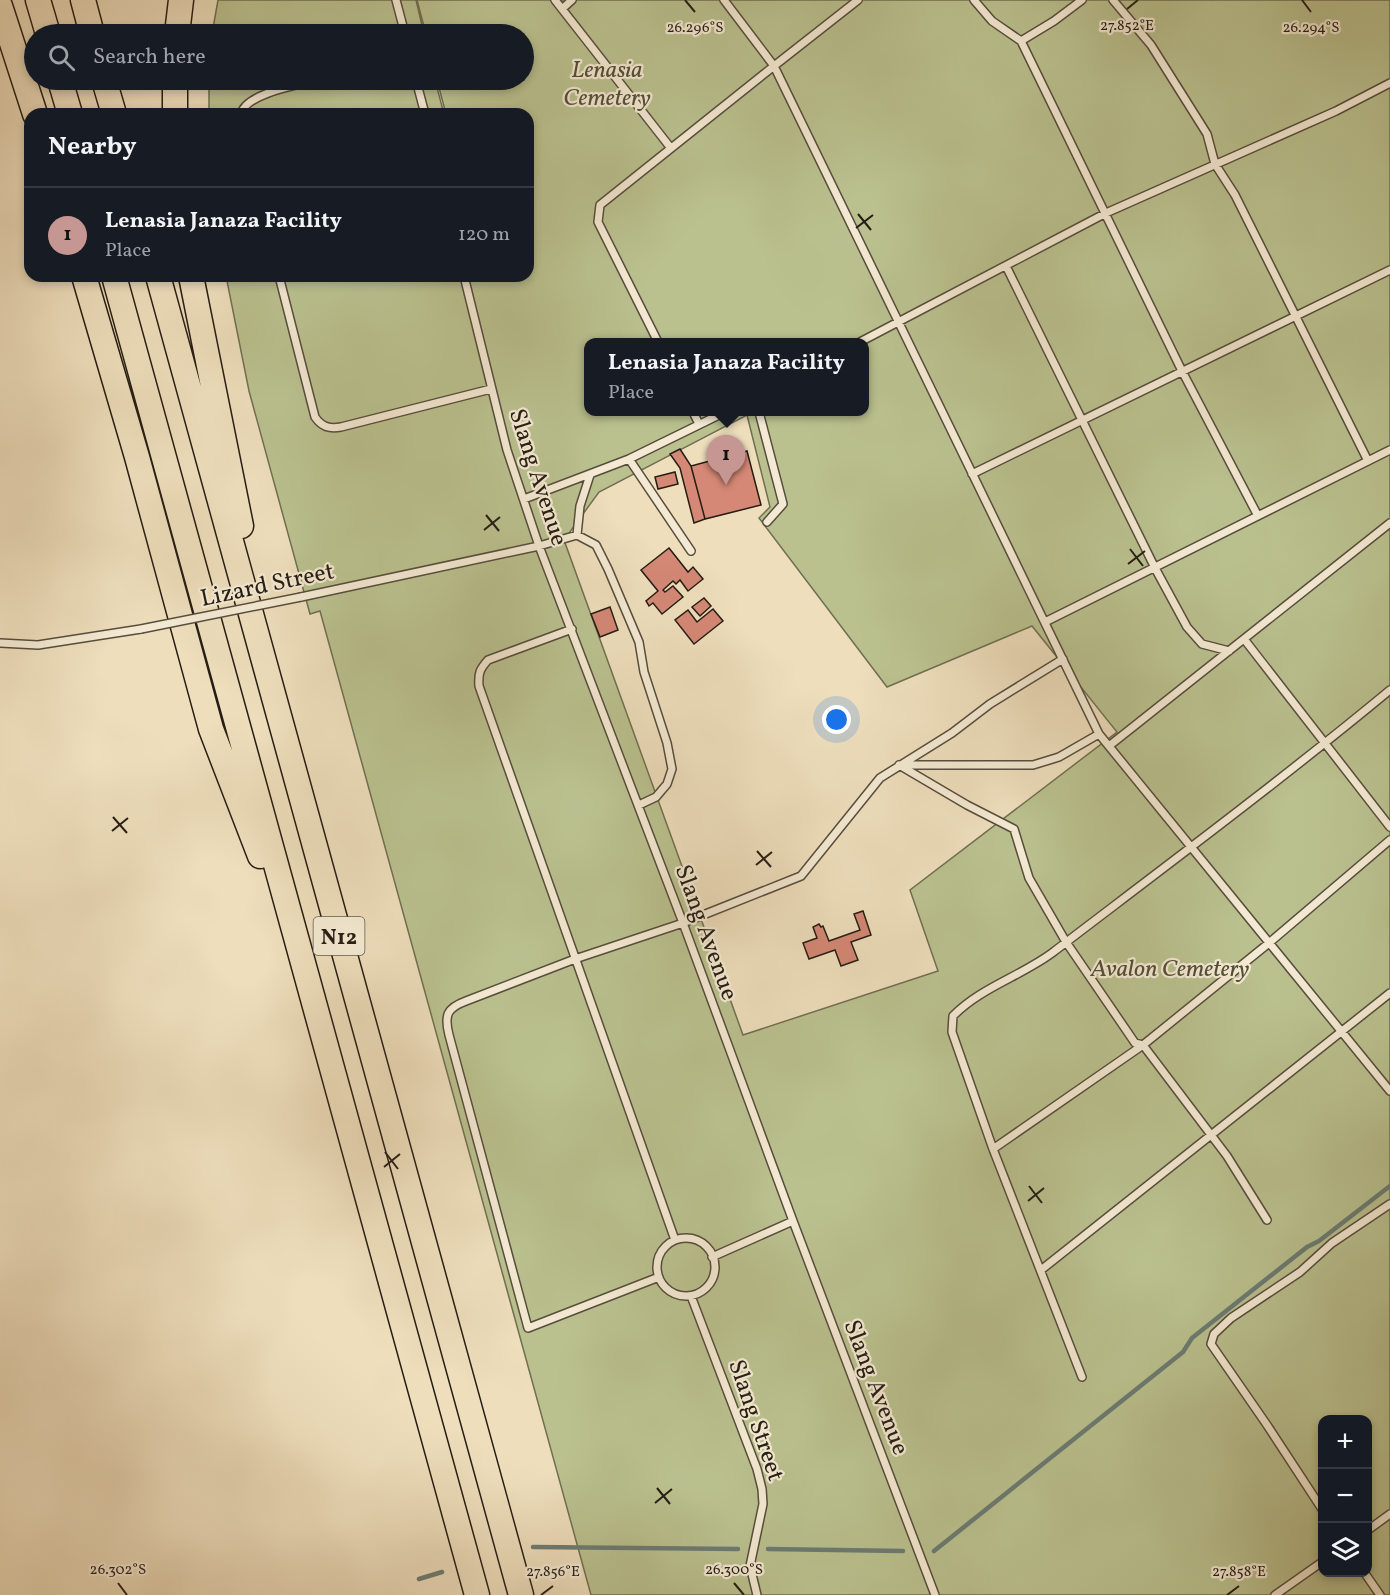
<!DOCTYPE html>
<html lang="en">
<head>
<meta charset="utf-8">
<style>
	:root { --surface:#171b24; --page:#242831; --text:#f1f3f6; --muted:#9ea1a6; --line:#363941; --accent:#c59692 }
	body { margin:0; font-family:Vollkorn,serif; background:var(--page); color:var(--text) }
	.controls { position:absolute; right:18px; bottom:18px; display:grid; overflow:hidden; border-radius:12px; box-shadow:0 3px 9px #0003 }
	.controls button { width:54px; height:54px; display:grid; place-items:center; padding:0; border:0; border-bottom:2px solid var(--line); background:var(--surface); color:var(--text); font:30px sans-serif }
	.you { position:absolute; left:837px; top:720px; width:21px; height:21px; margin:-15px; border:4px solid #fff; border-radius:50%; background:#1a73e8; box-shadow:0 0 0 9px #1a73e833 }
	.badge { display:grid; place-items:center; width:39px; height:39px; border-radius:50%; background:var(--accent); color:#111; font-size:20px; font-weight:700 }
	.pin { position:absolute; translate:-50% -50px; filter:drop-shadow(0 2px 3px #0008) }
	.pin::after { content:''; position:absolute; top:32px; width:21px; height:18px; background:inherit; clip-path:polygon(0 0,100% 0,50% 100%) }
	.popup { position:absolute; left:584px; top:338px; width:285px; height:78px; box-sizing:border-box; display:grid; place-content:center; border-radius:12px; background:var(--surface); filter:drop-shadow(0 2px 4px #0005); font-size:20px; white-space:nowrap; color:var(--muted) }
	.popup b { font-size:22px; color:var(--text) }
	.popup::after { content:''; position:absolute; left:50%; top:100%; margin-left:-12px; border:12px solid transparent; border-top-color:var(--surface) }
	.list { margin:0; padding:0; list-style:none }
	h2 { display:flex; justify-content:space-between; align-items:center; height:78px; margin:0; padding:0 24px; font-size:26px }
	h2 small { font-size:20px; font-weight:400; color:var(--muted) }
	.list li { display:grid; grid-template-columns:39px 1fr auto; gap:18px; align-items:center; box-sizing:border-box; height:96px; padding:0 24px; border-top:2px solid var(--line) }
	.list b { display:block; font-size:22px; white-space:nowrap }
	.list p { margin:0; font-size:20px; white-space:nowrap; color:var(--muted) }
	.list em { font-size:20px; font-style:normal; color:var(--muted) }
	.icon { flex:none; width:33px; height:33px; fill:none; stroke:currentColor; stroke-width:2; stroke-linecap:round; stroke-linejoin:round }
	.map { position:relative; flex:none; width:1390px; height:1595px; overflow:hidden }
	.search { position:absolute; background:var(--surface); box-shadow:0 3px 9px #0003; left:24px; top:24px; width:510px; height:66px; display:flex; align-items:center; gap:15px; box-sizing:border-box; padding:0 21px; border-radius:33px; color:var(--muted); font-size:22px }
	.panel { position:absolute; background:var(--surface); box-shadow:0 3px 9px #0003; left:24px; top:108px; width:510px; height:174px; border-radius:18px }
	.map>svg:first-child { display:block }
	.green { fill:#bac18f; stroke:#706f52; stroke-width:1.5; fill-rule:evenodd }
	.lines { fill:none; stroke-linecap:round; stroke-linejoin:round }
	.stream { stroke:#6b7c73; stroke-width:4.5 }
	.building { fill:#d48875; stroke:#251d14; stroke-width:1.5 }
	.service-casing { stroke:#574d3e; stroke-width:10 }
	.motorway-casing { stroke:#251d14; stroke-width:27 }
	.service { stroke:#f4ead3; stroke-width:7 }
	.motorway { stroke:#eedebc; stroke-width:24 }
	.service-bridge-casing { stroke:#574d3e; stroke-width:10; stroke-linecap:butt }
	.service-bridge { stroke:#f4ead3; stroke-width:7 }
	.ticks { fill:none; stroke:#251d14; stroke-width:2 }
	.labels { text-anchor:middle; stroke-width:4.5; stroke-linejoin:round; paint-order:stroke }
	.shield { fill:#f4ead3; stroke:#635a4d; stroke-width:1.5 }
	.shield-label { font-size:22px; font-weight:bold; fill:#251d14 }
	.park-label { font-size:24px; font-style:italic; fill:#524e39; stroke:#f4ead3 }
	.street-label { font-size:24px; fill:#251d14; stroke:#f4ead3 }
	.ticks-label { font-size:15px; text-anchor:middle; fill:#251d14; stroke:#f4ead3; stroke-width:4.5; stroke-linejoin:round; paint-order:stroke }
</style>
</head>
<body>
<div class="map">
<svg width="1390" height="1595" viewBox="0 0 1390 1595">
	<rect width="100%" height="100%" fill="#eedebc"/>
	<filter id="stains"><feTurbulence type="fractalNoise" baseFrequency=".00333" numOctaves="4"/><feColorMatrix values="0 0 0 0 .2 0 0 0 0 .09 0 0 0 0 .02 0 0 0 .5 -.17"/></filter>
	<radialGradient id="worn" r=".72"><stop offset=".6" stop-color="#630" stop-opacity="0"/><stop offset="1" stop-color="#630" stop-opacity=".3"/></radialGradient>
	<!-- green -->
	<path class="green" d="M 218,0 L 416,0 L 424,34 L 212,34 Z
		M 417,0 L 1390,0 L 1390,1595 L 591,1595 L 320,611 L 310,614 L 249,391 L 226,276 L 528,276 L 528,114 L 446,114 L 437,80 L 524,80 L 524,34 L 426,34 ZM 588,342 L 864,342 L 864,412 L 588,412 ZM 747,415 L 770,507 L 759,518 L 887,687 L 1032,626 L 1117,732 L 910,890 L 938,971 L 743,1035 L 564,540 L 599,492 ZM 1322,1420 L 1368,1420 L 1368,1572 L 1322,1572 Z
		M 209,80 L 435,80 L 444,114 L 209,114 Z"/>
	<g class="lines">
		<!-- stream -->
		<path class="stream" d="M 533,1547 L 738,1549
			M 768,1549 L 903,1551
			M 934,1551 L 1183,1352 L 1192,1338 L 1307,1247 L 1319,1241 L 1390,1186
			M 419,1579 L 442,1572"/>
	</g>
	<!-- building -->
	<path class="building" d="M 680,449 L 691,466 L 705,519 L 694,523 L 680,468 L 670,454 Z
		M 747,451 L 761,505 L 705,519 L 691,466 Z
		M 675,472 L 678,484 L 658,489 L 655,477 Z
		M 669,548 L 688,572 L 693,567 L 703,579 L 688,591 L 680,580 L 676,584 L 673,581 L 663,590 L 665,592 L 673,586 L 683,597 L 662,614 L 653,603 L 649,606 L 646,601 L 658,591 L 641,570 Z
		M 704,598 L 711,606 L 700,616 L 692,607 Z
		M 610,607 L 618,630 L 600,637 L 591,614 Z
		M 713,609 L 723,621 L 694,644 L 675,620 L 688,610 L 697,622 Z
		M 863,911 L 871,935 L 851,942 L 858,960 L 841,966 L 835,950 L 809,959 L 803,943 L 817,938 L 813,927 L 819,924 L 821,927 L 823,926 L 829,941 L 860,930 L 854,914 Z"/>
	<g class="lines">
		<!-- service casing -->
		<g class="service-casing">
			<path id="service" d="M 396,0 L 405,34
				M 555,0 L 670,147
				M 858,0 L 774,66 L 1099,734 L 1390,1091
				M 974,0 L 992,21 L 1021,41 L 1182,371 L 1258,516
				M 1113,0 L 1151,45 L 1207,134 L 1215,164 L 1235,195 L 1368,461
				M 562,9 L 572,0
				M 1021,41 L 1054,21 L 1082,0
				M 416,80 L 425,114
				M 241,114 C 246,93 298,85 318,80
				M 1006,266 L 1155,568 L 1187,627 L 1202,644 L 1229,651
				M 279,276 L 315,417 C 322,427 329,429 341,427 L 491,389
				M 464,276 L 507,450 L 539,546 L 683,923 L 793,1221 L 935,1595
				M 658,342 L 598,222 L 600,205 L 774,66 L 724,0
				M 860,342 L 1106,213 L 1336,111 L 1390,83
				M 693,412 L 699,424
				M 759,412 L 783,504 L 767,522
				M 629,459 L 691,551
				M 972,474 L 1390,270
				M 524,499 L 629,459 L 725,412
				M 577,535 L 580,506 L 590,475
				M 301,597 L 539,546 L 577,535 L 596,545 L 608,569 L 639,642 L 644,672 L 667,743 L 672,769 L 667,784 L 656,797 L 639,805
				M 1045,622 L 1390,450
				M 572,629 L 488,660 C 480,669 478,673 479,686 L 675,1240
				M 1244,639 L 1390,827
				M 0,643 L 38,645 L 141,629
				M 1109,746 L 1390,523
				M 899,765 L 967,805 L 1014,829 L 1029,878 L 1066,942 L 1135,1043 L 1143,1045 L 1227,1156 L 1267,1220
				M 899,765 L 1033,765 L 1059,757 L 1099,734
				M 993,1149 L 1143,1045 L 1269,943 L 1390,840
				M657 1267a29 29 0 1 1 58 0a29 29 0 1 1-58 0Z
				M 712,1257 L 793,1221
				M 1041,1270 L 1390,993
				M 659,1277 L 528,1328 L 449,1035 C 444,1015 447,1008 466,1001 L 575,959 L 683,923 L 801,876 L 880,778 L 952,733 L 990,704 L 1063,659
				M 691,1296 L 757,1469 L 762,1489 L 763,1504 L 750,1566 L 757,1595
				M 1082,1377 L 993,1149 L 952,1032 L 953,1016 C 980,988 1021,976 1052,953 C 1166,866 1280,781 1390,690
				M 1322,1509 L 1267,1425 L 1211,1344 L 1214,1334 L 1231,1318 L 1300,1272 L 1332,1243 L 1390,1204
				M 1368,1530 L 1390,1514
				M 1364,1572 L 1380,1595
				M 1275,1595 L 1322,1562"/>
		</g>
		<!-- motorway casing -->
		<g class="motorway-casing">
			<path id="motorway" d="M 38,0 L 48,34
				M 83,0 L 92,34
				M 0,6 L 35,114
				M 177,34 L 181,0
				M 60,80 L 70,114
				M 104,80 L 114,114
				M 175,80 L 175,114
				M 84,276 L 137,457 L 211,729 L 260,856
				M 114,276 L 477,1595
				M 158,276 L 521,1595
				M 191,276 L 241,526"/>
		</g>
		<!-- service -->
		<use href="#service" class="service"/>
		<!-- motorway -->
		<use href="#motorway" class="motorway"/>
		<!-- service-bridge casing -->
		<g class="service-bridge-casing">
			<path id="service-bridge" d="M 141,629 L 301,597"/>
		</g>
		<!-- service-bridge -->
		<use href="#service-bridge" class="service-bridge"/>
	</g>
	<!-- ticks -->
	<path class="ticks" d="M 685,0 L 695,12M 1302,0 L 1311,12M 1127,9 L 1138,0M 858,214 L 871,230M 856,228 L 873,215M 486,515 L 499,531M 484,530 L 500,517M 1130,549 L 1143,566M 1128,564 L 1145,551M 113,817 L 127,833M 112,831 L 128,818M 757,851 L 771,867M 756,865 L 772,852M 385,1152 L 398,1169M 384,1167 L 400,1154M 1029,1186 L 1042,1203M 1028,1201 L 1044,1188M 657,1488 L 670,1504M 655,1503 L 672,1489M 118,1583 L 127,1595M 734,1583 L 744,1595M 541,1595 L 553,1586M 1227,1595 L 1239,1586"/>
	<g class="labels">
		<!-- shield labels -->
		<rect class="shield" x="313.5" y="917" width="51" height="38" rx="4.5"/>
		<g class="shield-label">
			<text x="339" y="944">N12</text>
		</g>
		<!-- park labels -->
		<g class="park-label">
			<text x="607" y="77">Lenasia<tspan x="607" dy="28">Cemetery</tspan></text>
			<text x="1170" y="976">Avalon Cemetery</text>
		</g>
		<!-- street labels -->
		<g class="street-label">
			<text transform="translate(539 477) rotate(72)" y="8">Slang Avenue</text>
			<text transform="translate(267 584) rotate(-12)" y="8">Lizard Street</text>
			<text transform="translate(707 932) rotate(70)" y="8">Slang Avenue</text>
			<text transform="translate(877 1387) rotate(69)" y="8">Slang Avenue</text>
			<text transform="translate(757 1420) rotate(71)" y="8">Slang Street</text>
		</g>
	</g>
	<g class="ticks-label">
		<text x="1127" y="30">27.852°E</text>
		<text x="695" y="32">26.296°S</text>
		<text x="1311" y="32">26.294°S</text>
		<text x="118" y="1574">26.302°S</text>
		<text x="734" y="1574">26.300°S</text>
		<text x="553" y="1576">27.856°E</text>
		<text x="1239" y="1576">27.858°E</text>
	</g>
	<rect width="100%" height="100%" filter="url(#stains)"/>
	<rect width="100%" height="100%" fill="url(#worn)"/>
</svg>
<div class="controls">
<button>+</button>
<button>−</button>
<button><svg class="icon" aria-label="layers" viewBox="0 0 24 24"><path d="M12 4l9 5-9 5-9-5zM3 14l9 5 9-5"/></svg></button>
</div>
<div class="you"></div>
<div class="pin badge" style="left:726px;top:485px">1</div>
<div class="popup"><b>Lenasia Janaza Facility</b>Place</div>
<div class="search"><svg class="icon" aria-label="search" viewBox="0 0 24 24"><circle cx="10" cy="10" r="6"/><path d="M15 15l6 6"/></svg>Search here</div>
<section class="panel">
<h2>Nearby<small></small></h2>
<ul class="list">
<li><span class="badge">1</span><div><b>Lenasia Janaza Facility</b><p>Place</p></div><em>120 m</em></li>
</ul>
</section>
</div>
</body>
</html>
